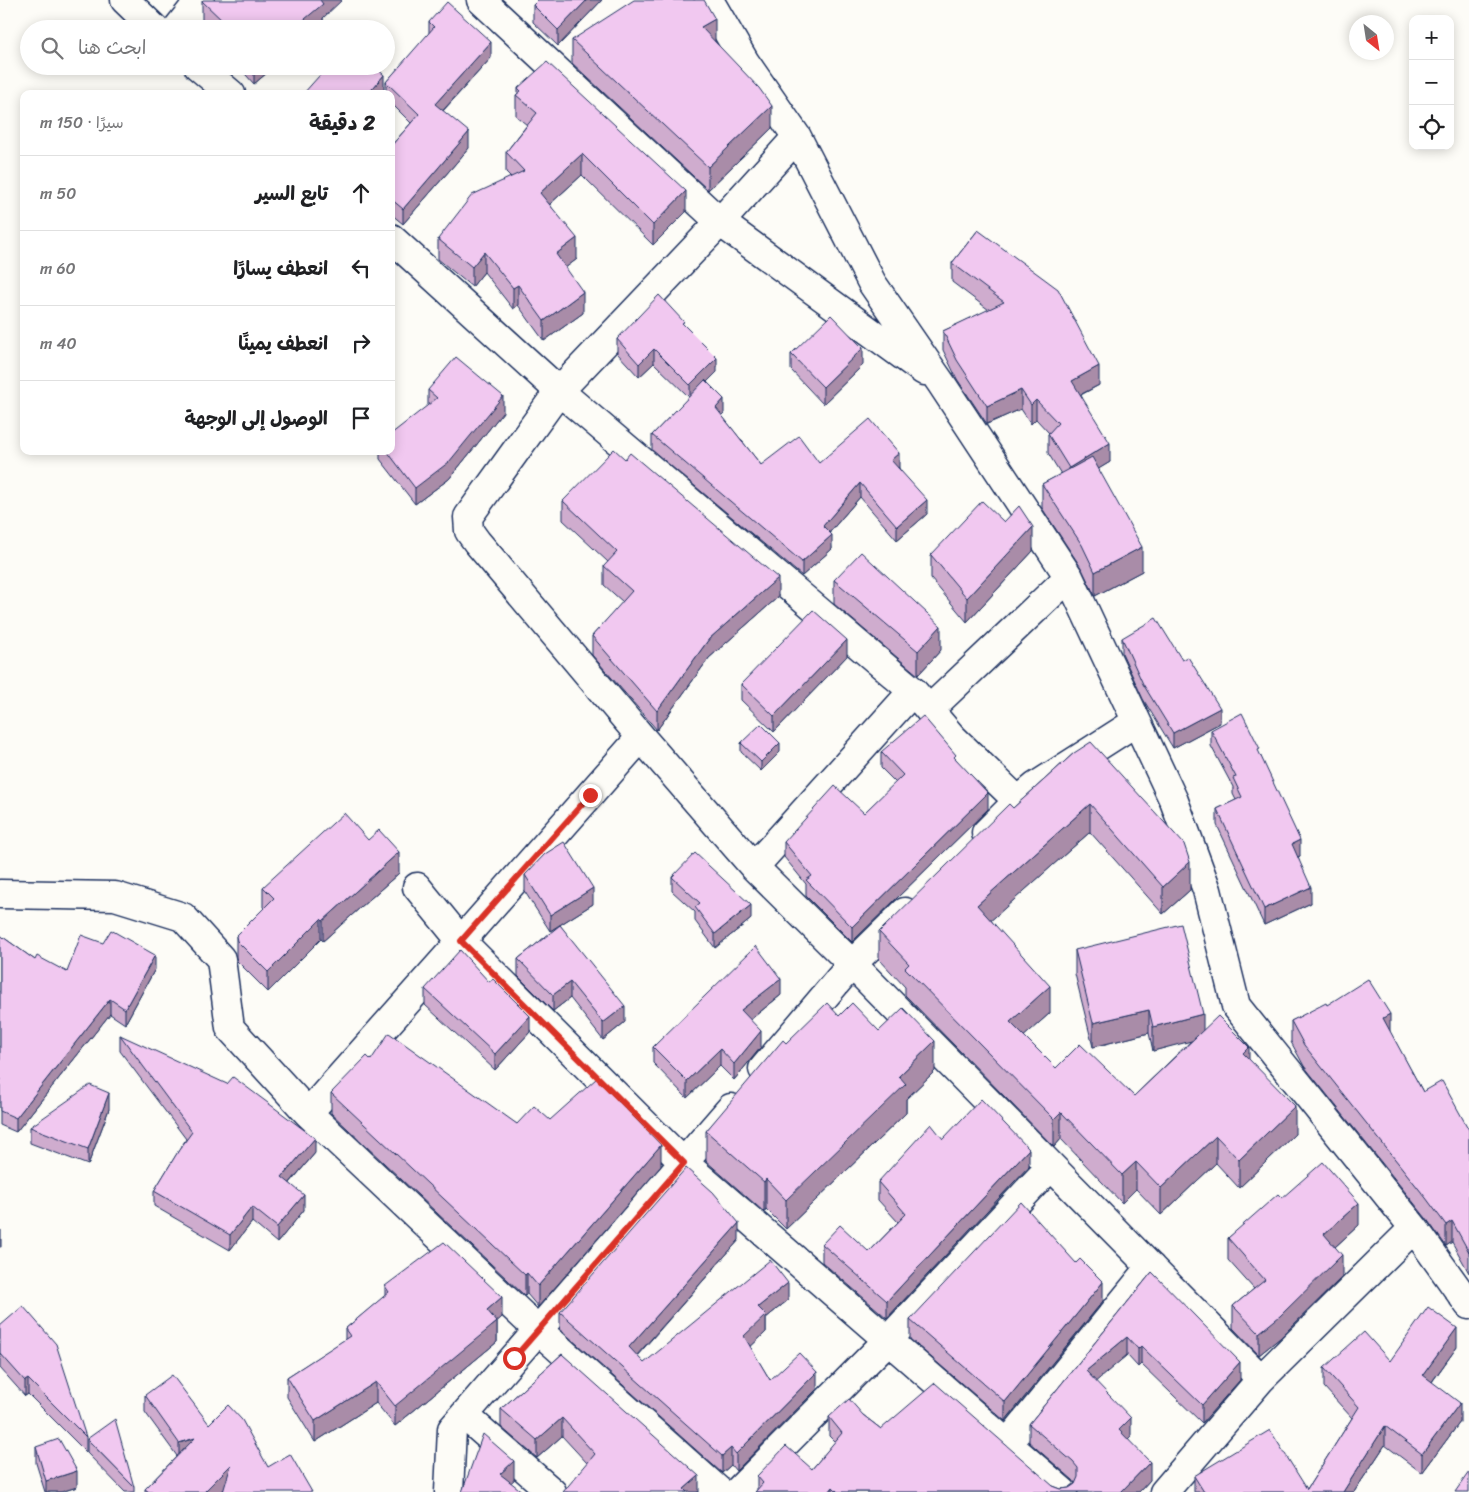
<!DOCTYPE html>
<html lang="ar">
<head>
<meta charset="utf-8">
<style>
	:root { --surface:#fff; --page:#f2f2f2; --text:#202124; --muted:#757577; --line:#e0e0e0 }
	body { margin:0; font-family:Sriracha,"Playpen Sans Arabic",sans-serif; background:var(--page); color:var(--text); direction:rtl }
	.controls { position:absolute; right:15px; top:15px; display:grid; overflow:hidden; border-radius:10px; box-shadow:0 2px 12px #0003 }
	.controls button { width:45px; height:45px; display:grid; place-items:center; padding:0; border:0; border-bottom:1px solid var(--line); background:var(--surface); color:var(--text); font:25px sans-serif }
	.compass { position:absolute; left:1349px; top:15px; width:45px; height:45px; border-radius:50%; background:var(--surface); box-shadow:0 2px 12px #0003; rotate:150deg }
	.stop { position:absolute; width:15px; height:15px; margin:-11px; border:4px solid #d93025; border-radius:50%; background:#fff }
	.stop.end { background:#d93025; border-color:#fff; box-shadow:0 1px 5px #0008 }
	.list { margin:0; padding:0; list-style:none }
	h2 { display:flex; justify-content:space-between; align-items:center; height:65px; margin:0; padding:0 20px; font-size:21px }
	h2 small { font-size:16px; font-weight:400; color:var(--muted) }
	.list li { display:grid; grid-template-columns:32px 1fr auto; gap:15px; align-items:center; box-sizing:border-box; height:75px; padding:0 20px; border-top:1px solid var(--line) }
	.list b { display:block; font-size:19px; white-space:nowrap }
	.list em { font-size:16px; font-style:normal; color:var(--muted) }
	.icon { flex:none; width:28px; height:28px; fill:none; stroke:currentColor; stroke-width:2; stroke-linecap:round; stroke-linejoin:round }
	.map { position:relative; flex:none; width:1469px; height:1492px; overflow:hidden; direction:ltr }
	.search { position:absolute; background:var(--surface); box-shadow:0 2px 12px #0003; left:20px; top:20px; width:375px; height:55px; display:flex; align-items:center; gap:12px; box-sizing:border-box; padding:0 18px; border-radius:28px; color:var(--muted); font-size:19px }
	.panel { position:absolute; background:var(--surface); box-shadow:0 2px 12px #0003; left:20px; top:90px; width:375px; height:365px; border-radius:10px; direction:rtl }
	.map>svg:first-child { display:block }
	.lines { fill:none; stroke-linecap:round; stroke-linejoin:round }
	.minor-casing { stroke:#1b2f5e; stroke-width:31 }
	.minor { stroke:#fdfcf7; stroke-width:28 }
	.wall { fill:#cfacce; stroke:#1b2f5e }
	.shaded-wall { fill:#a98ca8; stroke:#1b2f5e }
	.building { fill:#f1c8f0; stroke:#1b2f5e }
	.route { stroke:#d93025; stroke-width:6 }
</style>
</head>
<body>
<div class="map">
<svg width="1469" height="1492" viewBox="0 0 1469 1492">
	<rect width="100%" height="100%" fill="#fdfcf7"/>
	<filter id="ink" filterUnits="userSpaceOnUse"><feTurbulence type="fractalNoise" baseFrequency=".02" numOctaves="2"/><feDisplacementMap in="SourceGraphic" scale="10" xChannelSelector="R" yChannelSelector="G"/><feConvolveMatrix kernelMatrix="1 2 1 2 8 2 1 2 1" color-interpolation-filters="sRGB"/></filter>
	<g filter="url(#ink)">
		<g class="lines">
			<!-- minor casing -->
			<g class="minor-casing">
				<path id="minor" d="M 125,0 L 155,29
					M 481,0 L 720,222 L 924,371
					M 709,0 L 745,62 L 797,137 L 872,283 L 941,383 L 1069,577 L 1174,801 L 1207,890 L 1236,1006 L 1414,1228 L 1469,1305
					M 177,29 L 200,0
					M 198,66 L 231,94
					M 391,238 L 559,391 L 913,691 L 952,737 L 1018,801
					M 913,691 L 754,867 L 852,964 L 1261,1379
					M 929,710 L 1069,577
					M 986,833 L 1018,801 L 1036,786 L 1136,722
					M 754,867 L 641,737 L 477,542 L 469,531 L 468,517 L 559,391 L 720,222 L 797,137
					M 417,887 L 461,941 L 641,737
					M 0,894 L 115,896 L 183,917 L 221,959 L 230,1028 L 308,1113 L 538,1330 L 720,1492
					M 763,1069 L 852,964 L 905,912
					M 308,1113 L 461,941 L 684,1163 L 1063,1492
					M 464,1415 L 552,1492
					M 1007,1444 L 1151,1267
					M 449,1492 L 452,1429 L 731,1108
					M 737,1492 L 888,1340 L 1051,1166
					M 1164,1492 L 1261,1379 L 1414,1228"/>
			</g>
			<!-- minor -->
			<use href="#minor" class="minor"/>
		</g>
		<!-- wall -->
		<path class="wall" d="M 602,0 L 558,46 L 533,22 L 533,5 Z
			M 202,1 L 323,18 L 323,25 L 319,29 L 209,29 L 202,22 Z
			M 429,22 L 491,58 L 443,111 L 469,148 L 403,224 L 391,214 L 391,146 L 411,123 L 391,103 L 391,94 L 386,94 L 386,82 L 429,34 Z
			M 572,40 L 715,41 L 772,128 L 708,190 L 572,63 Z
			M 238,66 L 275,66 L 254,84 Z
			M 518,88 L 686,212 L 653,245 L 582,175 L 550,204 L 577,259 L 565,268 L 583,313 L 544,341 L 518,305 L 513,309 L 484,272 L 472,287 L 438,259 L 438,239 L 511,177 L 506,172 L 506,152 L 527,125 L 516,116 L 516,95 L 518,93 Z
			M 978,230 L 1099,385 L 1081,395 L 1110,462 L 1098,469 L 1142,571 L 1095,596 L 1082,569 L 1042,508 L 1042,484 L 1061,474 L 1048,453 L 1048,434 L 1049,433 L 1036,419 L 1031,424 L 1021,409 L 987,424 L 957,379 L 943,350 L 943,331 L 989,310 L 952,282 L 952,263 Z
			M 684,325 L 717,372 L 707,382 L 724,414 L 722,416 L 761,465 L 819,463 L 899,467 L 899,468 L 927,514 L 897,540 L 860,497 L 830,532 L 832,549 L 802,576 L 652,450 L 652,435 L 689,397 L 654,363 L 639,377 L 617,353 L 617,339 Z
			M 791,354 L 863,365 L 823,404 L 791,370 Z
			M 428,390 L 503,412 L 449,479 L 415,504 L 380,459 L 380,451 L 391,451 L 428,405 Z
			M 563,501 L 778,597 L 709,658 L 657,730 L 592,655 L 592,636 L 623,602 L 604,585 L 604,566 L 608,562 L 563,520 Z
			M 1033,551 L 967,622 L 931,579 L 931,555 Z
			M 834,580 L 941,650 L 918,675 L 834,604 Z
			M 1122,638 L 1220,723 L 1173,748 L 1143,699 L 1122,653 Z
			M 847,656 L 774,732 L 741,700 L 741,684 Z
			M 1211,730 L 1260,755 L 1300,856 L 1298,857 L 1311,903 L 1264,925 L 1217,825 L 1217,809 L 1236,800 L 1233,794 L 1233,787 L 1211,746 Z
			M 741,743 L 780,752 L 761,771 L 741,752 Z
			M 881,752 L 956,759 L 988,809 L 852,942 L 806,896 L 806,884 L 784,857 L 784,842 L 864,813 L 896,783 L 881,768 Z
			M 1074,753 L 1190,890 L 1163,914 L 1090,832 L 991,920 L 1050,1013 L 1024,1036 L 1056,1068 L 1134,1096 L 1192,1040 L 1153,1051 L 1149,1033 L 1093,1047 L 1075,974 L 1075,950 L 1249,1059 L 1295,1134 L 1239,1188 L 1216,1163 L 1161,1215 L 1136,1189 L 1122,1203 L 1061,1139 L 1054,1147 L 905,995 L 905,987 L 879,959 L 879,932 L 1013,808 Z
			M 368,840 L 399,873 L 323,941 L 321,939 L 268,992 L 237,961 L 236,957 L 236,936 L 264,908 L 263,907 L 263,887 Z
			M 525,875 L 593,904 L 550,931 L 525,892 Z
			M 672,877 L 751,919 L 715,948 L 695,921 L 695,912 L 672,891 Z
			M 560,925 L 625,1022 L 603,1040 L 570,998 L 553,1011 L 518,976 L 518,959 Z
			M 0,935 L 35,960 L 67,972 L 155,969 L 125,1024 L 110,1014 L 16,1132 L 0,1125 Z
			M 425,989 L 530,1032 L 495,1070 L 425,1005 Z
			M 781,995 L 750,1020 L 761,1047 L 734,1080 L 720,1066 L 687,1098 L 653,1063 L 653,1047 Z
			M 1327,1005 L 1390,1032 L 1423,1092 L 1469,1130 L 1469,1273 L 1452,1242 L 1446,1246 L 1426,1218 L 1304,1066 L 1291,1042 L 1291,1021 Z
			M 839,1016 L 879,1031 L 935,1071 L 906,1099 L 906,1113 L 786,1229 L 766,1209 L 764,1212 L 706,1161 L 706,1131 L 786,1043 Z
			M 120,1035 L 315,1153 L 290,1183 L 304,1210 L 277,1243 L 252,1222 L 230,1250 L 154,1206 L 154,1191 L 186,1139 L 120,1051 Z
			M 371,1060 L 517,1124 L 550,1120 L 661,1166 L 538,1307 L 527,1294 L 525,1296 L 331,1113 L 331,1093 Z
			M 109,1109 L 88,1165 L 30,1143 L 30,1127 Z
			M 943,1139 L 1029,1166 L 887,1318 L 822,1262 L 822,1244 L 869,1252 L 898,1222 L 878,1200 L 878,1182 Z
			M 1282,1198 L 1359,1225 L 1335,1247 L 1342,1277 L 1280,1338 L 1259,1355 L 1233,1328 L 1233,1306 L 1254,1289 L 1228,1260 L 1228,1238 Z
			M 739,1240 L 637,1356 L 644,1363 L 788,1300 L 766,1318 L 766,1332 L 750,1347 L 770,1380 L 817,1389 L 736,1471 L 731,1465 L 722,1473 L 560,1329 L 560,1312 Z
			M 1152,1272 L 1240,1380 L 1202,1423 L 1141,1364 L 1138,1367 L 1127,1355 L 1095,1381 L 1131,1436 L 1128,1439 L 1150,1480 L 1139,1492 L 755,1492 L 757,1491 L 757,1476 L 812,1469 L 835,1442 L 829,1436 L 829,1417 L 863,1415 L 881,1429 L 1053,1486 L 1061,1489 L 1069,1488 L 1075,1483 L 1073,1480 L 1029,1442 L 1029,1424 Z
			M 385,1286 L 502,1317 L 497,1321 L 497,1342 L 395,1426 L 376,1403 L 315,1442 L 287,1397 L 287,1377 L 345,1340 L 345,1329 L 385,1296 Z
			M 1103,1301 L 1005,1421 L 910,1339 L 910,1320 Z
			M 0,1326 L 86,1437 L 86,1452 L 28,1394 L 25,1396 L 0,1368 Z
			M 1457,1347 L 1432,1382 L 1460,1422 L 1422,1473 L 1385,1445 L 1354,1492 L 1194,1492 L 1194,1476 L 1307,1489 L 1352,1418 L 1324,1387 L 1324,1368 L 1390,1361 Z
			M 562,1354 L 699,1492 L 587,1463 L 562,1436 L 537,1458 L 501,1427 L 501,1409 Z
			M 145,1395 L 209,1424 L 268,1467 L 224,1489 L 221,1492 L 145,1492 L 145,1489 L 177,1456 L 145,1412 Z
			M 87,1439 L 134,1487 L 134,1492 L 125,1492 L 87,1453 Z
			M 36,1447 L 77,1487 L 61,1492 L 45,1492 L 36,1463 Z"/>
		<!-- shaded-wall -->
		<path class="shaded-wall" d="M 320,0 L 342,0 L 323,18 L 323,25 L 319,29 L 293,29 Z
			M 587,0 L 602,0 L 558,46 L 558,30 Z
			M 715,19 L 715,41 L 701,50 L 701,27 Z
			M 491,42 L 491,58 L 435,119 L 435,104 Z
			M 254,66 L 275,66 L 254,84 Z
			M 384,75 L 384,91 L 382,94 L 368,94 Z
			M 772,106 L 772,128 L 708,190 L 708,167 Z
			M 469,132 L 469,148 L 403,224 L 403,209 Z
			M 582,154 L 582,175 L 540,213 L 540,193 Z
			M 686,191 L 686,212 L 653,245 L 653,225 Z
			M 577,238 L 577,259 L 556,275 L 556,254 Z
			M 484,252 L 484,272 L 472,287 L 472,267 Z
			M 518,285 L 518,305 L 513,309 L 513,288 Z
			M 583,292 L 583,313 L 544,341 L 544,321 Z
			M 863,348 L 863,365 L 823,404 L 823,387 Z
			M 654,349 L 654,363 L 639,377 L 639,364 Z
			M 717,358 L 717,372 L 690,399 L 690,385 Z
			M 1099,366 L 1099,385 L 1072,399 L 1072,381 Z
			M 1021,390 L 1021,409 L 987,424 L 987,406 Z
			M 503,396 L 503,412 L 449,479 L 415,504 L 415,488 Z
			M 724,399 L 724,414 L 716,422 L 716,408 Z
			M 1036,400 L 1036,419 L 1031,424 L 1031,405 Z
			M 1110,443 L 1110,462 L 1069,487 L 1069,468 Z
			M 899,453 L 899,467 L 891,474 L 891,460 Z
			M 860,483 L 860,497 L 823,540 L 823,526 Z
			M 927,500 L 927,514 L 897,540 L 897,526 Z
			M 1033,527 L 1033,551 L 967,622 L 967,598 Z
			M 832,535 L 832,549 L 802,576 L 802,562 Z
			M 1142,547 L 1142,571 L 1095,596 L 1095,572 Z
			M 778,578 L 778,597 L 709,658 L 657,730 L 657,711 L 709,639 Z
			M 941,626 L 941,650 L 918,675 L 918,651 Z
			M 847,640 L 847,656 L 774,732 L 774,716 Z
			M 1220,708 L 1220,723 L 1173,748 L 1173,733 Z
			M 780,743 L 780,752 L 761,771 L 761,762 Z
			M 988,793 L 988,809 L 852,942 L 852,927 Z
			M 1090,804 L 1090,832 L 977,933 L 977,905 Z
			M 1300,840 L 1300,856 L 1292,860 L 1292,844 Z
			M 399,852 L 399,873 L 323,941 L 323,921 Z
			M 1190,862 L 1190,890 L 1163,914 L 1163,887 Z
			M 1311,887 L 1311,903 L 1264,925 L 1264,909 Z
			M 593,888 L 593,904 L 550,931 L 550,915 Z
			M 751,905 L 751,919 L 715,948 L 715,934 Z
			M 321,919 L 321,939 L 268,992 L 268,972 Z
			M 155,955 L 155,969 L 125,1024 L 125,1009 Z
			M 781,979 L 781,995 L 741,1027 L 741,1010 Z
			M 570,982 L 570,998 L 553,1011 L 553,995 Z
			M 1050,986 L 1050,1013 L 1010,1049 L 1010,1022 Z
			M 110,999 L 110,1014 L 16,1132 L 16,1118 Z
			M 625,1006 L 625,1022 L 603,1040 L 603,1023 Z
			M 1149,1010 L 1149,1033 L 1093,1047 L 1093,1023 Z
			M 1203,1014 L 1203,1038 L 1153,1051 L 1153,1027 Z
			M 1390,1014 L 1390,1034 L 1383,1018 Z
			M 530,1016 L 530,1032 L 495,1070 L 495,1054 Z
			M 761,1031 L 761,1047 L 734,1080 L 734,1064 Z
			M 935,1041 L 935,1071 L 906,1099 L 906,1113 L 786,1229 L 786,1200 L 899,1076 Z
			M 1249,1047 L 1249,1075 L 1243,1053 Z
			M 720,1049 L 720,1066 L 687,1098 L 687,1081 Z
			M 109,1093 L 109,1109 L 88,1165 L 88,1149 Z
			M 1295,1106 L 1295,1134 L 1239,1188 L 1239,1160 Z
			M 1061,1112 L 1061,1139 L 1054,1147 L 1054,1119 Z
			M 1216,1136 L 1216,1163 L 1161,1215 L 1161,1188 Z
			M 315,1138 L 315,1153 L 282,1192 L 282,1177 Z
			M 661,1145 L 661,1166 L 538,1307 L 538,1286 Z
			M 1029,1149 L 1029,1166 L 887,1318 L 887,1301 Z
			M 1136,1162 L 1136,1189 L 1122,1203 L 1122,1175 Z
			M 766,1179 L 766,1209 L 764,1212 L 764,1182 Z
			M 304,1195 L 304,1210 L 277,1243 L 277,1227 Z
			M 1359,1203 L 1359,1225 L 1324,1257 L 1324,1234 Z
			M 252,1207 L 252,1222 L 230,1250 L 230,1235 Z
			M 1452,1221 L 1452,1242 L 1446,1246 L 1446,1225 Z
			M 739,1223 L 739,1240 L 629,1364 L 629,1347 Z
			M 1,1230 L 1,1247 L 0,1247 L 0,1231 Z
			M 1342,1255 L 1342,1277 L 1280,1338 L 1259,1355 L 1259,1333 Z
			M 527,1273 L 527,1294 L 525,1296 L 525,1275 Z
			M 1103,1282 L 1103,1301 L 1005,1421 L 1005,1402 Z
			M 788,1283 L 788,1300 L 766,1318 L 766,1332 L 744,1353 L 744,1336 L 758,1307 Z
			M 502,1297 L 502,1317 L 492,1326 L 497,1322 L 497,1342 L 395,1426 L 395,1406 L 487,1310 Z
			M 1457,1328 L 1457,1347 L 1423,1394 L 1423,1375 Z
			M 1127,1337 L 1127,1355 L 1086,1390 L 1086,1371 Z
			M 1141,1346 L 1141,1364 L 1138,1367 L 1138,1349 Z
			M 1240,1362 L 1240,1380 L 1202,1423 L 1202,1405 Z
			M 817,1372 L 817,1389 L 736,1471 L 736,1454 Z
			M 28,1379 L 28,1394 L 25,1396 L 25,1381 Z
			M 376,1382 L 376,1403 L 315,1442 L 315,1421 Z
			M 1460,1403 L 1460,1422 L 1422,1473 L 1422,1454 Z
			M 562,1418 L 562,1436 L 537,1458 L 537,1440 Z
			M 1131,1418 L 1131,1436 L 1119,1448 L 1119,1430 Z
			M 1385,1426 L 1385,1445 L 1354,1492 L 1343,1492 Z
			M 195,1438 L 179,1460 L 179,1443 Z
			M 731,1448 L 731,1465 L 722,1473 L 722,1456 Z
			M 514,1461 L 514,1480 L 500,1492 L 500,1474 Z
			M 1150,1462 L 1150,1480 L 1139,1492 L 1121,1492 Z
			M 231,1465 L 231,1482 L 221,1492 L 204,1492 Z
			M 77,1471 L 77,1487 L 61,1492 L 46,1492 L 46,1481 Z
			M 699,1476 L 699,1492 L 684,1492 L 684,1489 Z
			M 833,1487 L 833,1492 L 829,1492 Z"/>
		<!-- building -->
		<path class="building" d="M 203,0 L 320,0 L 323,4 L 293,29 L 225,29 L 224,27 L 227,25 L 202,1 Z
			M 538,0 L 587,0 L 558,30 L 533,5 Z
			M 634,0 L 704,0 L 715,19 L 701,27 L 759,88 L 772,106 L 708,167 L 572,40 Z
			M 447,2 L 491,42 L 435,104 L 469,132 L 403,209 L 391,199 L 391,146 L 419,114 L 386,82 L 434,27 L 429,22 Z
			M 547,62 L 686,191 L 653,225 L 582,154 L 540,193 L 577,238 L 556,254 L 583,292 L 544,321 L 518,285 L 513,288 L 484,252 L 472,267 L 438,239 L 472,195 L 524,171 L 506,152 L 537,113 L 516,95 L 521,91 L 518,88 Z
			M 328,66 L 374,66 L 384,75 L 368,94 L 303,94 Z
			M 978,230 L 1058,289 L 1099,366 L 1072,381 L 1110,443 L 1069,468 L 1048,434 L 1058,423 L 1036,400 L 1031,405 L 1021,390 L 987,406 L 957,360 L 943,331 L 1004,302 L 952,263 Z
			M 659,295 L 684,322 L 682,323 L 717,358 L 690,385 L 654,349 L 639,364 L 617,339 Z
			M 831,315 L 863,348 L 823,387 L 791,354 Z
			M 456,357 L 503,396 L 449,462 L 415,488 L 387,451 L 391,451 L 391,434 L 437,398 L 428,390 Z
			M 705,380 L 724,399 L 716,408 L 761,465 L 799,436 L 819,463 L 870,419 L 899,453 L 891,460 L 927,500 L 897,526 L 860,483 L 823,526 L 832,535 L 802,562 L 652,435 Z
			M 614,449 L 625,459 L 630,453 L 778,578 L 709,639 L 657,711 L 592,636 L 632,591 L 604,566 L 617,552 L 563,501 Z
			M 1092,457 L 1142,547 L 1095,572 L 1082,545 L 1042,484 Z
			M 982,501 L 1004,522 L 1019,506 L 1033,527 L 967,598 L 931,555 Z
			M 861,552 L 941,626 L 918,651 L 834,580 Z
			M 813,610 L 847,640 L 774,716 L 741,684 Z
			M 1156,618 L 1182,660 L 1188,657 L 1220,708 L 1173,733 L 1143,684 L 1122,638 Z
			M 1242,713 L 1260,749 L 1258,750 L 1300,840 L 1292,844 L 1311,887 L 1264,909 L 1217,809 L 1242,797 L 1233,778 L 1236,777 L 1211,730 Z
			M 923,716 L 956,755 L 954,757 L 988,793 L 852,927 L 806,880 L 812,876 L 784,842 L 835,786 L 864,813 L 903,775 L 881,752 Z
			M 761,724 L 780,743 L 761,762 L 741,743 Z
			M 1091,742 L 1184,844 L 1190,862 L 1163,887 L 1090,804 L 977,905 L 1050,986 L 1010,1022 L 1056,1068 L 1080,1044 L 1134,1096 L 1218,1016 L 1249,1047 L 1243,1053 L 1295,1106 L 1239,1160 L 1216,1136 L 1161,1188 L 1136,1162 L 1122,1175 L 1061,1112 L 1054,1119 L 905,968 L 909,964 L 879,932 L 1009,804 L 1013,808 L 1074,753 Z
			M 344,813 L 368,840 L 379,830 L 399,852 L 323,921 L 321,919 L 268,972 L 237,941 L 236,936 L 274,898 L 263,887 Z
			M 564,842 L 593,888 L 550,915 L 525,875 L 545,854 Z
			M 695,853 L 751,905 L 715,934 L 695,907 L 700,903 L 672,877 Z
			M 1181,924 L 1203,1014 L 1153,1027 L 1149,1010 L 1093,1023 L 1075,950 Z
			M 560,925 L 625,1006 L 603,1023 L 570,982 L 553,995 L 518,959 Z
			M 111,930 L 155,955 L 125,1009 L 110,999 L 16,1118 L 0,1111 L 0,935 L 35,960 L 37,956 L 67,972 L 81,935 L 103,943 Z
			M 756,946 L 781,979 L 741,1010 L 761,1031 L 734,1064 L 720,1049 L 687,1081 L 653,1047 Z
			M 460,950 L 489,982 L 493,979 L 530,1016 L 495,1054 L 425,989 Z
			M 1368,979 L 1390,1014 L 1383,1018 L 1423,1092 L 1442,1081 L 1469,1130 L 1469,1252 L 1452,1221 L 1446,1225 L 1426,1198 L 1304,1045 L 1291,1021 L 1326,1003 L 1327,1005 Z
			M 827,1003 L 839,1016 L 852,1003 L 879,1031 L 903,1008 L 935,1041 L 899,1076 L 906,1084 L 786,1200 L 766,1179 L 764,1182 L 706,1131 L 783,1040 L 786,1043 Z
			M 389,1033 L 517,1124 L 534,1106 L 550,1120 L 597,1078 L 661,1145 L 538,1286 L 527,1273 L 525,1275 L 331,1093 L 367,1056 L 371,1060 Z
			M 120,1035 L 227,1084 L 233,1077 L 315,1138 L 282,1177 L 304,1195 L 277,1227 L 252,1207 L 230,1235 L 154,1191 L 179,1150 L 192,1132 Z
			M 90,1085 L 109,1093 L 88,1149 L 30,1127 Z
			M 981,1099 L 1029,1149 L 887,1301 L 822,1244 L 840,1225 L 869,1252 L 906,1214 L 878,1182 L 931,1124 L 943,1139 Z
			M 1323,1162 L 1359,1203 L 1324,1234 L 1342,1255 L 1280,1316 L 1259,1333 L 1233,1306 L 1265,1280 L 1228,1238 L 1278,1194 L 1282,1198 Z
			M 686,1168 L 713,1192 L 739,1223 L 629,1347 L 644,1363 L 770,1260 L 788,1283 L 758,1307 L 766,1315 L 744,1336 L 770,1380 L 799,1353 L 817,1372 L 736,1454 L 731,1448 L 722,1456 L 560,1312 Z
			M 1021,1202 L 1076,1263 L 1080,1259 L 1103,1282 L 1005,1402 L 910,1320 Z
			M 444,1242 L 502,1297 L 487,1310 L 497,1322 L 395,1406 L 376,1382 L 315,1421 L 287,1377 L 350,1336 L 345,1329 L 389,1292 L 385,1286 Z
			M 1152,1272 L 1240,1362 L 1202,1405 L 1141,1346 L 1138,1349 L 1127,1337 L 1086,1371 L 1131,1418 L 1119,1430 L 1150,1462 L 1121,1492 L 838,1492 L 833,1487 L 829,1492 L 755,1492 L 763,1483 L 757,1476 L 786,1446 L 812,1469 L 842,1433 L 829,1417 L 849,1399 L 863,1415 L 881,1429 L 935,1383 L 1053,1486 L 1061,1489 L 1069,1488 L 1075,1484 L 1078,1477 L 1078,1468 L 1073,1462 L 1029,1424 Z
			M 23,1306 L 56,1344 L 86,1437 L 28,1379 L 25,1381 L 0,1353 L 0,1326 Z
			M 1428,1307 L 1457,1328 L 1423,1375 L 1460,1403 L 1422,1454 L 1385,1426 L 1343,1492 L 1204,1492 L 1194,1476 L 1270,1430 L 1307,1489 L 1359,1407 L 1324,1368 L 1364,1332 L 1390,1361 Z
			M 562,1354 L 699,1476 L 684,1489 L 687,1492 L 563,1492 L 595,1454 L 562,1418 L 537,1440 L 501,1409 Z
			M 172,1375 L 209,1424 L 228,1405 L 242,1420 L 268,1467 L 290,1454 L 312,1492 L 223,1492 L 231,1465 L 204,1492 L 149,1492 L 145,1489 L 195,1438 L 179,1443 L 145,1395 Z
			M 115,1419 L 134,1487 L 87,1439 Z
			M 483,1434 L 514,1461 L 500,1474 L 523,1492 L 462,1492 Z
			M 59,1439 L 77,1471 L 46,1481 L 36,1447 Z
			M 1469,1472 L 1469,1492 L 1455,1492 Z"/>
	</g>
	<g class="lines" filter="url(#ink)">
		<!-- route -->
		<path class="route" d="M 514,1358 L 684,1163 L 461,941 L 590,795"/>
	</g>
</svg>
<div class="controls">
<button>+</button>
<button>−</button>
<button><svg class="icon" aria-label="locate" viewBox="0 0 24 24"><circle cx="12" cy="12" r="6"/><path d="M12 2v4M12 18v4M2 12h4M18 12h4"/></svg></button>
</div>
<svg class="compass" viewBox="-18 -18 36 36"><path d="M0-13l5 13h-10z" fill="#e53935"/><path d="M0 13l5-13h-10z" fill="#757577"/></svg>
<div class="stop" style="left:514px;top:1358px"></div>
<div class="stop end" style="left:590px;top:795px"></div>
<div class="search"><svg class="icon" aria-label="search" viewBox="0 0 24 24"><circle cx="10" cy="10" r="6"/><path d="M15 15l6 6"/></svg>ابحث هنا</div>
<section class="panel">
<h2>2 دقيقة<small>سيرًا · 150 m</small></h2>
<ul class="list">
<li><svg class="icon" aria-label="ahead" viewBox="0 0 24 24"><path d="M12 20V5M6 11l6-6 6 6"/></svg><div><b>تابع السير</b></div><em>50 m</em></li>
<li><svg class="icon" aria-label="left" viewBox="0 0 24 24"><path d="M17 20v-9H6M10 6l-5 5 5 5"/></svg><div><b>انعطف يسارًا</b></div><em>60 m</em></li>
<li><svg class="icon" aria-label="right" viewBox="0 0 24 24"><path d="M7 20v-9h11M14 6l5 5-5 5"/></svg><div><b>انعطف يمينًا</b></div><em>40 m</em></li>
<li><svg class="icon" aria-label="arrive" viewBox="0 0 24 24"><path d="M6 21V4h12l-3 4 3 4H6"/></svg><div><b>الوصول إلى الوجهة</b></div></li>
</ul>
</section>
</div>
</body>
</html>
